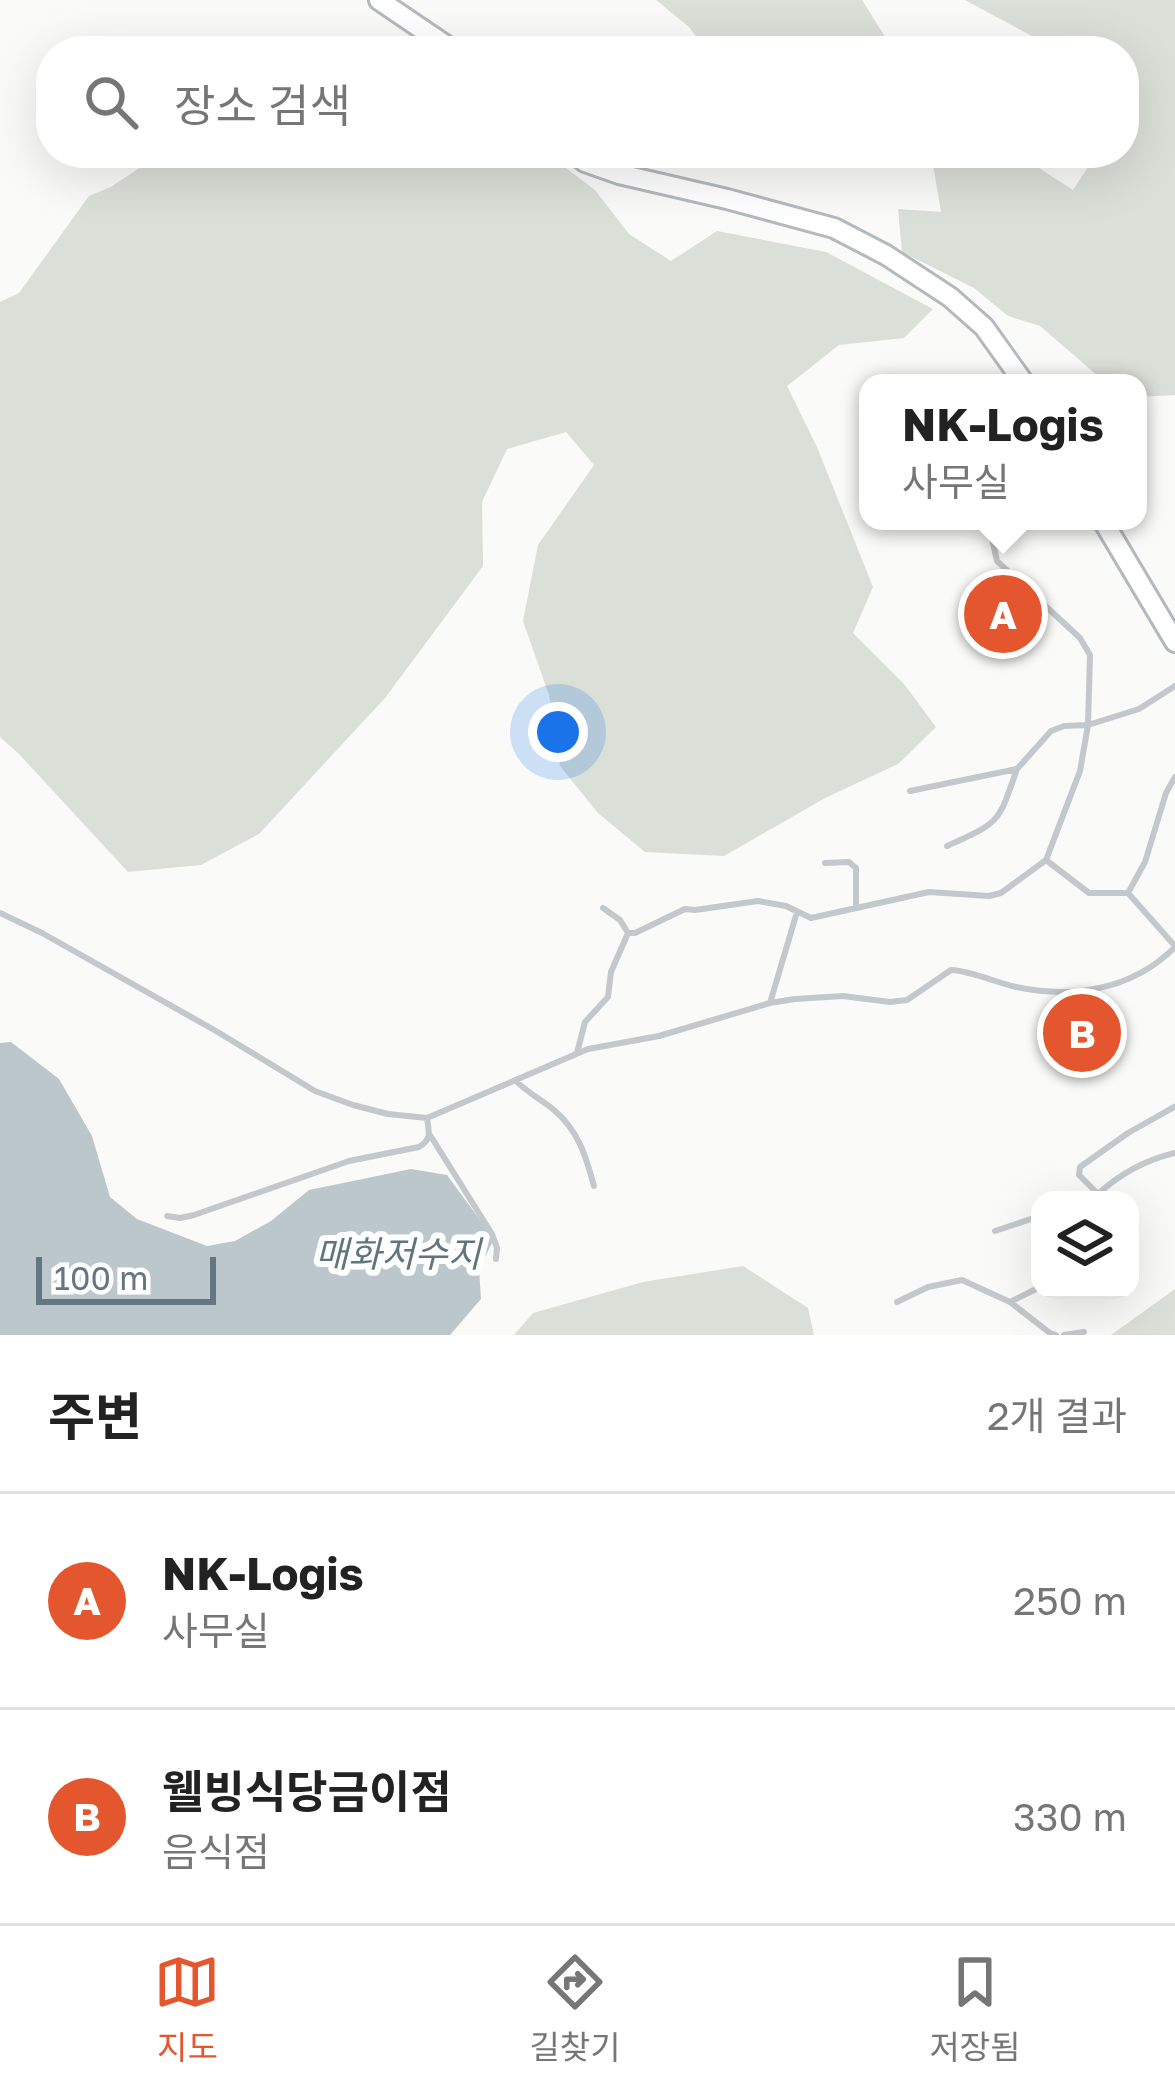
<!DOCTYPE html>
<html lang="ko">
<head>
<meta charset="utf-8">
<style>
	:root { --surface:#fff; --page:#f6f6f6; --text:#222; --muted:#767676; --line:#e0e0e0; --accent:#e4572e }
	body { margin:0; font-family:"Golos Text","Noto Sans KR",sans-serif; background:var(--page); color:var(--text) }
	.controls { position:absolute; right:36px; bottom:36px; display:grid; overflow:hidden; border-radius:24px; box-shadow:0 12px 48px #0002 }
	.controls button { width:108px; height:108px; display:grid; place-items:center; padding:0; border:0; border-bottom:3px solid var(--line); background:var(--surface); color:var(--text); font:60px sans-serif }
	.scale { position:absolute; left:36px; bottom:30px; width:180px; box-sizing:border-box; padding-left:12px; border:6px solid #657683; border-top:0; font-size:33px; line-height:42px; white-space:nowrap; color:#657683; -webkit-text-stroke:9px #fff; paint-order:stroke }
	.you { position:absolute; left:558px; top:732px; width:42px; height:42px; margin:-30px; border:9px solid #fff; border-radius:50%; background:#1a73e8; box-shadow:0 0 0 18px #1a73e833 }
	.badge { display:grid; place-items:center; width:78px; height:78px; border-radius:50%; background:var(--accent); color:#fff; font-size:39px; font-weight:700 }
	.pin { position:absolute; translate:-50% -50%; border:6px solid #fff; box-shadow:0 3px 12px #0006 }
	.popup { position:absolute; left:859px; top:374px; width:288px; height:156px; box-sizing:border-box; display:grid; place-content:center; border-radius:24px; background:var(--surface); filter:drop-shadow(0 3px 9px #0005); font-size:39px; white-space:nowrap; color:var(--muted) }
	.popup b { font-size:45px; color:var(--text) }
	.popup::after { content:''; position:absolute; left:50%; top:100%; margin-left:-24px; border:24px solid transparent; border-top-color:var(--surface) }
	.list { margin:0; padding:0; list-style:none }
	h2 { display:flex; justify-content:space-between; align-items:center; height:156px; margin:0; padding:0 48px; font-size:51px }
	h2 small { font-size:39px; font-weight:400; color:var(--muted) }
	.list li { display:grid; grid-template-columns:78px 1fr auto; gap:36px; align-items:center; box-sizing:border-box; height:216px; padding:0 48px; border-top:3px solid var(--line) }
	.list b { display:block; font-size:45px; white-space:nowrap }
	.list p { margin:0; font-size:39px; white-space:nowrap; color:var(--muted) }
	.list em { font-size:39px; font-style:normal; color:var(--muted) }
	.icon { flex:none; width:66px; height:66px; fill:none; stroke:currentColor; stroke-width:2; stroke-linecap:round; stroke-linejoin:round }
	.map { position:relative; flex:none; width:1175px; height:1335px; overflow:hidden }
	.search { position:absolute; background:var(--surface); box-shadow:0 12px 48px #0002; left:36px; right:36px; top:36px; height:132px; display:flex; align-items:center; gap:30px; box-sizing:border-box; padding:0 42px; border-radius:48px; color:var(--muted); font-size:45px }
	.sheet { height:588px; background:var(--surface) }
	nav { display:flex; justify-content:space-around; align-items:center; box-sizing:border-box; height:168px; border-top:3px solid var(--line); background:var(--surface); font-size:33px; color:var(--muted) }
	nav a { display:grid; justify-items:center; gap:6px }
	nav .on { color:var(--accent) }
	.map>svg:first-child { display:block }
	.green { fill:#dadfd7 }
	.water { fill:#bbc7cb }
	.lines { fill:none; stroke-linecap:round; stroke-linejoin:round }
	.secondary-casing { stroke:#b3babf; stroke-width:24 }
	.lane { stroke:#c3c8cc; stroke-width:6 }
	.secondary { stroke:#fff; stroke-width:18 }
	.labels { text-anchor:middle; stroke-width:12; stroke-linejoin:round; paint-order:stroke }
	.water-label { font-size:36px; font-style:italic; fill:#60757c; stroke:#fff }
</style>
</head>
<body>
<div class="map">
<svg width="1175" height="1335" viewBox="0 0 1175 1335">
	<rect width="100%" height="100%" fill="#fafaf8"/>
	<!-- green -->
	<path class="green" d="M 656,0 L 862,0 L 894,51 L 707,51 L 689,27 Z
		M 965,0 L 1175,0 L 1175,395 L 1138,397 L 1138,383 L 1106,383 L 1040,326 L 1008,316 L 974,288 L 902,252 L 898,209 L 941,212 L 932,158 L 905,157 L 838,162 L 781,153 L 1025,153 L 1036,166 L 1073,190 L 1097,153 L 1124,153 L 1124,112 L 1127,107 L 1124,100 L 1124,51 L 1060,51 Z
		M 162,153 L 546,153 L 595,190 L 629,234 L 671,261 L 717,231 L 826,252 L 933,309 L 904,338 L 839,345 L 787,386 L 817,447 L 873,587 L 853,633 L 904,684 L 936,727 L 898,764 L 825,798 L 724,856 L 645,852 L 598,813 L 560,766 L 549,695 L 523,621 L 538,545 L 594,465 L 566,432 L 507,449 L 482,502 L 483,566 L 385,698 L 259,834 L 201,865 L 128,872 L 18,753 L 0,737 L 0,302 L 19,293 L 89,196 L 111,187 Z
		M 743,1266 L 808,1308 L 814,1335 L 514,1335 L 533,1313 L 643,1282 Z
		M 1175,1289 L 1175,1335 L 1111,1335 Z"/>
	<!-- water -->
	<path class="water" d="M 11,1042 L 59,1079 L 92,1136 L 110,1197 L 137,1219 L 207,1246 L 235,1241 L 271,1221 L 309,1190 L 411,1169 L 447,1175 L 494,1239 L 479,1269 L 481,1299 L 450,1335 L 0,1335 L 0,1043 Z"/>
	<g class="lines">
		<!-- secondary casing -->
		<g class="secondary-casing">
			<path id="secondary" d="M 379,0 L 454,51
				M 573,153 L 585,162 L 619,174 L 727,199 L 834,228 L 886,255 L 950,297 L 984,327 L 1024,383
				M 1103,521 L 1175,642"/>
		</g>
		<!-- lane -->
		<path class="lane" d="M 988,521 L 997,561 L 1080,638 L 1090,655 L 1088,725 L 1139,709 L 1175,686
			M 910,791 L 1017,769 L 1051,731 L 1064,726 L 1088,725 L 1080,771 L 1046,860 L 1089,893 L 1128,893 L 1175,946
			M 947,846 C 1000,822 998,824 1017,769
			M 825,863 L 849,862 L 856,868 L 856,908
			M 1128,893 L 1145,862 L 1166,793 L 1175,777
			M 603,908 L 620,920 L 628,933 L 635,933 L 685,909 L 695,910 L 758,901 L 786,906 L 811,918 L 929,892 L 989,896 L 1001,893 L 1046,860
			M 0,913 L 42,933 L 216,1031 L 315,1091 L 353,1105 L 388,1114 L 427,1118 L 588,1049 L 659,1036 L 770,1003 L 795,999 L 843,996 L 890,1002 L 907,1000 L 951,970 C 972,971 994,982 1016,987 C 1073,999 1132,990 1175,947
			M 770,1003 L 797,912
			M 577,1053 L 585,1022 L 608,997 L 611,972 L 628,933
			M 516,1081 C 528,1093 542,1100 554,1110 C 579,1131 586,1157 594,1186
			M 430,1135 L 492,1234 L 497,1248 L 496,1259
			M 1082,1200 L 1098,1194 L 1079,1175 L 1080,1167 L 1128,1133 L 1174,1107
			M 1098,1200 L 1098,1194 C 1120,1174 1145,1160 1175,1153
			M 167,1216 L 180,1218 L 194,1215 L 349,1161 L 419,1147 C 432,1139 429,1133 427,1118
			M 995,1231 L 1040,1216
			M 897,1302 L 928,1287 L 962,1280 L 1010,1302 L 1040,1287
			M 1010,1302 L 1050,1333 L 1056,1335
			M 1064,1335 L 1084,1332"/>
		<!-- secondary -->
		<use href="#secondary" class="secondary"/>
	</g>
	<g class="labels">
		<!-- water labels -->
		<g class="water-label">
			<text x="398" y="1267">매화저수지</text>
		</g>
	</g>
</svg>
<div class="controls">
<button><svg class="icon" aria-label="layers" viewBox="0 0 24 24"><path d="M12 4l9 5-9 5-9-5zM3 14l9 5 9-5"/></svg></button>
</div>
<div class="scale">100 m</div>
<div class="you"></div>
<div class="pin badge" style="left:1003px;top:614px">A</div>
<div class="popup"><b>NK-Logis</b>사무실</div>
<div class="pin badge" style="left:1082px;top:1033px">B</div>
<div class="search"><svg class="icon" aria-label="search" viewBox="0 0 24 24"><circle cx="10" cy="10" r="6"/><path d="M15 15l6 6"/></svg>장소 검색</div>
</div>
<section class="sheet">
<h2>주변<small>2개 결과</small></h2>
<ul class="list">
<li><span class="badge">A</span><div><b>NK-Logis</b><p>사무실</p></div><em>250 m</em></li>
<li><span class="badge">B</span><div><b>웰빙식당금이점</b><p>음식점</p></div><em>330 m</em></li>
</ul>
</section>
<nav>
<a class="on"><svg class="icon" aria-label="map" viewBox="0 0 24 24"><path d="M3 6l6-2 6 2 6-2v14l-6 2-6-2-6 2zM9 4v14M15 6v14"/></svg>지도</a>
<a><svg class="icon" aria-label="directions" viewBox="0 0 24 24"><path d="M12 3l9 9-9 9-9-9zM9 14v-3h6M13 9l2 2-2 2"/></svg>길찾기</a>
<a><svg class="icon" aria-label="saved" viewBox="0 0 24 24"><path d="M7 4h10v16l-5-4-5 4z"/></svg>저장됨</a>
</nav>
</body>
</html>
